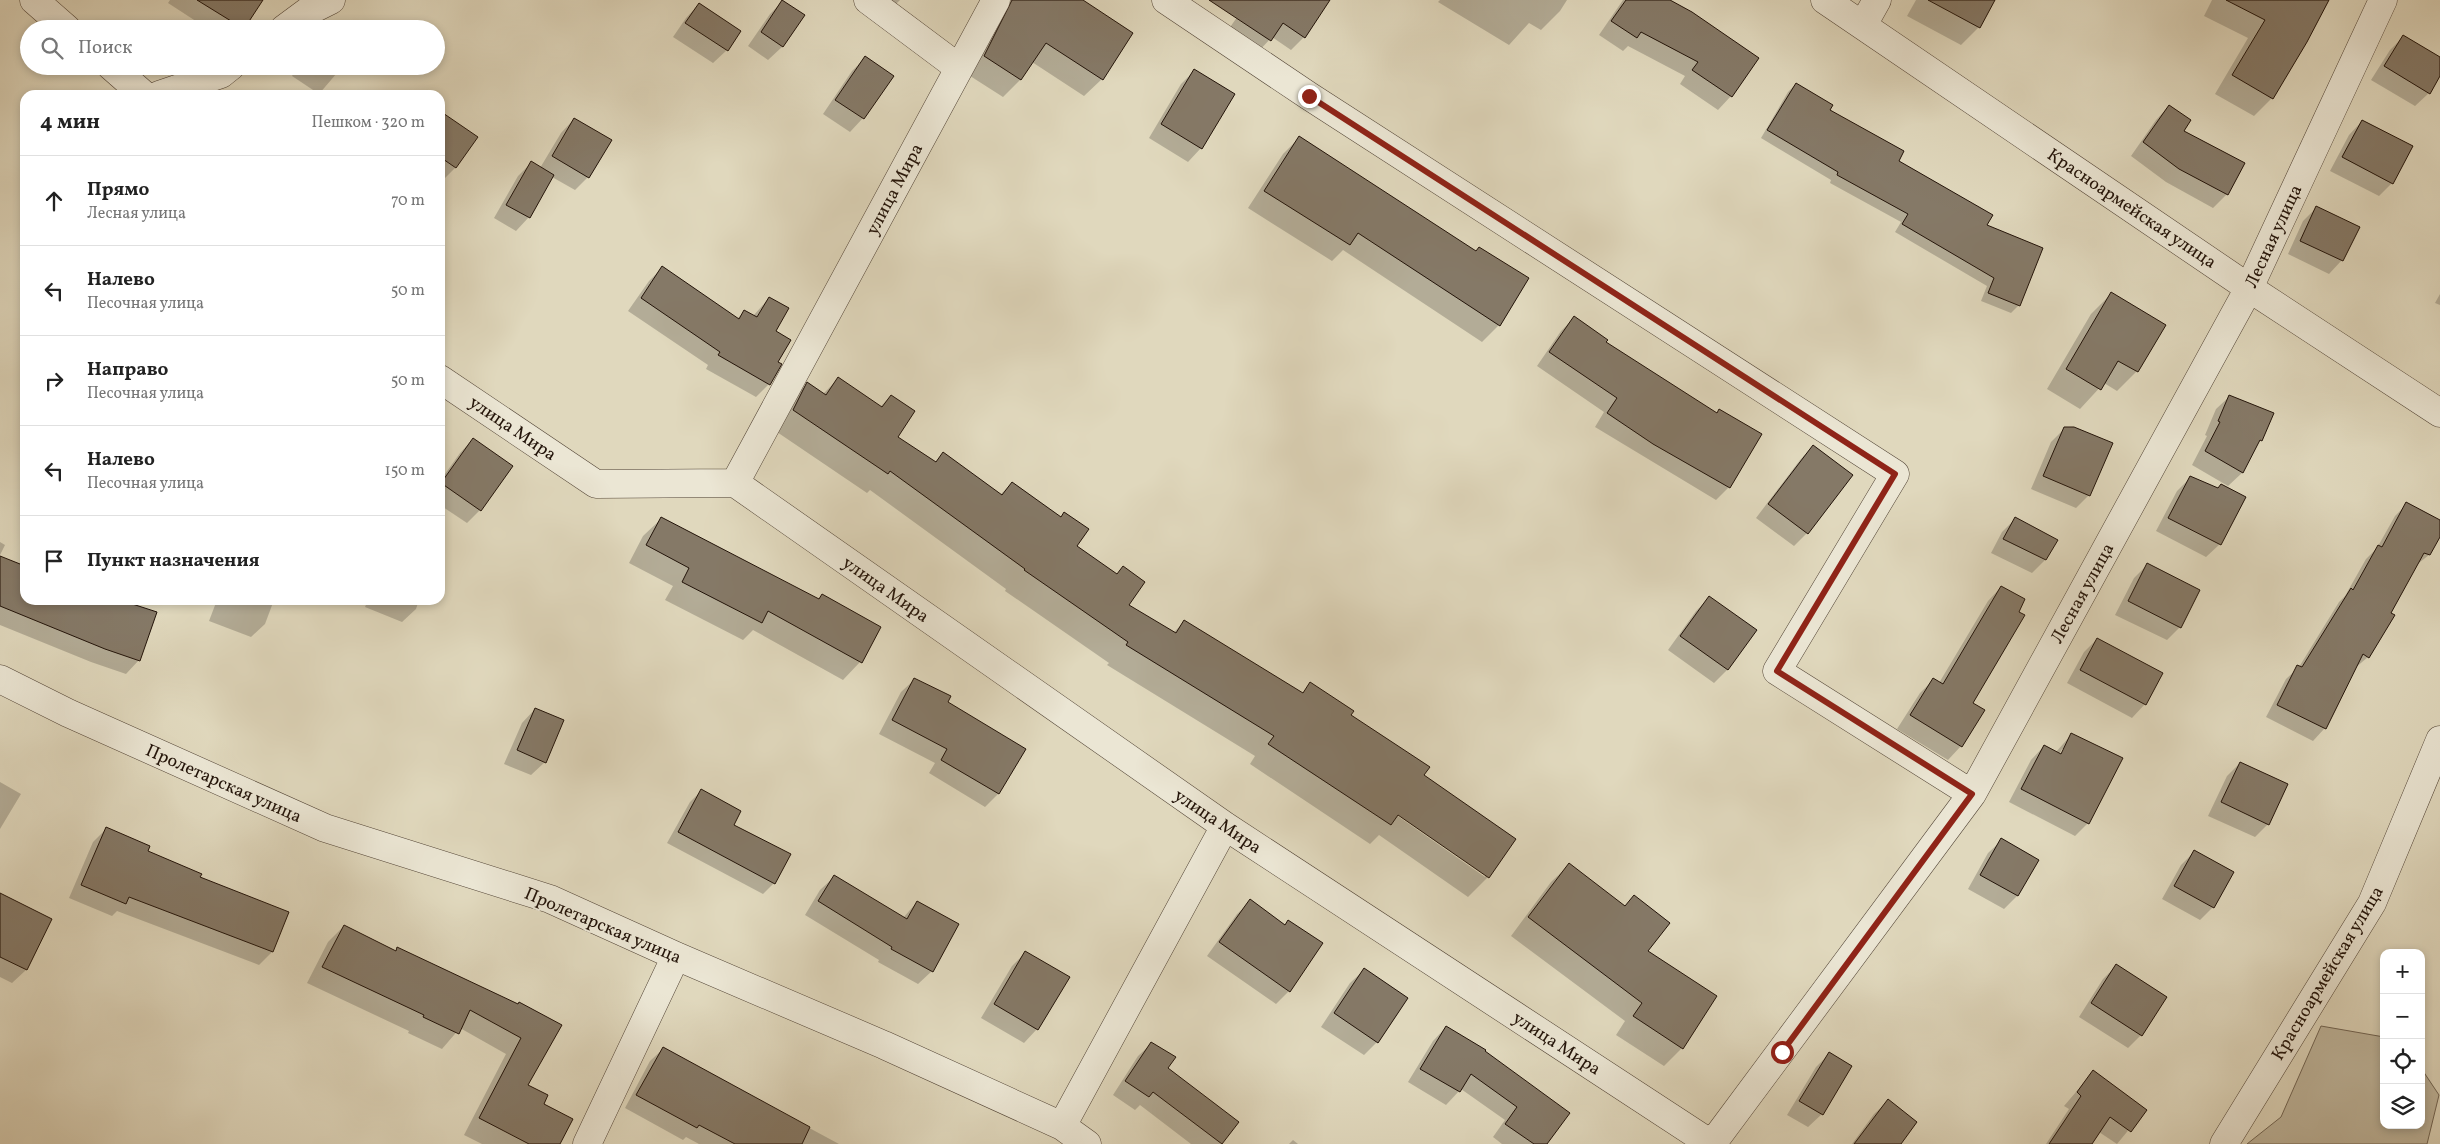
<!DOCTYPE html>
<html lang="ru">
<head>
<meta charset="utf-8">
<style>
	:root { --surface:#fff; --page:#f2f2f2; --text:#222; --muted:#767676; --line:#e0e0e0 }
	body { margin:0; font-family:Vollkorn,serif; background:var(--page); color:var(--text) }
	.controls { position:absolute; right:15px; bottom:15px; display:grid; overflow:hidden; border-radius:10px; box-shadow:0 2px 8px #0003 }
	.controls button { width:45px; height:45px; display:grid; place-items:center; padding:0; border:0; border-bottom:1px solid var(--line); background:var(--surface); color:var(--text); font:25px sans-serif }
	.stop { position:absolute; width:15px; height:15px; margin:-11px; border:4px solid #8f2418; border-radius:50%; background:#fff }
	.stop.end { background:#8f2418; border-color:#fff; box-shadow:0 1px 5px #0008 }
	.list { margin:0; padding:0; list-style:none }
	h2 { display:flex; justify-content:space-between; align-items:center; height:65px; margin:0; padding:0 20px; font-size:21px }
	h2 small { font-size:16px; font-weight:400; color:var(--muted) }
	.list li { display:grid; grid-template-columns:32px 1fr auto; gap:15px; align-items:center; box-sizing:border-box; height:90px; padding:0 20px; border-top:1px solid var(--line) }
	.list b { display:block; font-size:19px; white-space:nowrap }
	.list p { margin:0; font-size:16px; white-space:nowrap; color:var(--muted) }
	.list em { font-size:16px; font-style:normal; color:var(--muted) }
	.icon { flex:none; width:28px; height:28px; fill:none; stroke:currentColor; stroke-width:2; stroke-linecap:round; stroke-linejoin:round }
	.map { position:relative; flex:none; width:2440px; height:1144px; overflow:hidden }
	.search { position:absolute; background:var(--surface); box-shadow:0 2px 8px #0003; left:20px; top:20px; width:425px; height:55px; display:flex; align-items:center; gap:12px; box-sizing:border-box; padding:0 18px; border-radius:28px; color:var(--muted); font-size:19px }
	.panel { position:absolute; background:var(--surface); box-shadow:0 2px 8px #0003; left:20px; top:90px; width:425px; height:515px; border-radius:15px }
	.map>svg:first-child { display:block }
	.green { fill:#c0b79e; stroke:#716554 }
	.shadow { fill:#0003; fill-rule:evenodd }
	.building { fill:#857967; stroke:#221309 }
	.lines { fill:none; stroke-linecap:round; stroke-linejoin:round }
	.minor-casing { stroke:#524436; stroke-width:29 }
	.minor { stroke:#ebe6d4; stroke-width:28 }
	.route { stroke:#8f2418; stroke-width:6 }
	.labels { text-anchor:middle; stroke-width:4; stroke-linejoin:round; paint-order:stroke }
	.street-label { font-size:18px; fill:#221309; stroke:#ebe6d4 }
</style>
</head>
<body>
<div class="map">
<svg width="2440" height="1144" viewBox="0 0 2440 1144">
	<rect width="100%" height="100%" fill="#e0d8bd"/>
	<filter id="stains"><feTurbulence type="fractalNoise" baseFrequency=".004" numOctaves="4"/><feColorMatrix values="0 0 0 0 .2 0 0 0 0 .09 0 0 0 0 .02 0 0 0 .5 -.17"/></filter>
	<radialGradient id="worn" r=".72"><stop offset=".6" stop-color="#630" stop-opacity="0"/><stop offset="1" stop-color="#630" stop-opacity=".3"/></radialGradient>
	<!-- green -->
	<path class="green" d="M 2321,1026 L 2384,1037 L 2384,1125 L 2421,1125 L 2421,1068 L 2439,1095 L 2427,1144 L 2247,1144 L 2281,1117 Z"/>
	<!-- shadow -->
	<path class="shadow" d="M 170,0 L 262,0 L 243,29 L 208,29 L 168,3 Z
		M 859,0 L 900,0 L 884,16 Z
		M 1014,0 L 1080,0 L 1102,79 L 1084,96 L 1032,62 L 1021,79 L 1003,97 L 967,74 Z
		M 1249,0 L 1329,0 L 1304,37 L 1291,50 L 1272,37 L 1257,53 L 1226,33 Z
		M 1440,0 L 1567,0 L 1560,11 L 1541,30 L 1529,23 L 1509,45 L 1438,2 Z
		M 1623,0 L 1669,0 L 1731,96 L 1718,110 L 1680,84 L 1685,76 L 1628,46 L 1623,51 L 1599,35 Z
		M 1916,0 L 1993,0 L 1979,27 L 1961,45 L 1907,16 Z
		M 2212,0 L 2312,0 L 2272,98 L 2254,116 L 2215,94 L 2248,38 L 2204,16 Z
		M 783,1 L 804,15 L 782,47 L 768,60 L 748,46 L 770,14 Z
		M 699,4 L 727,50 L 713,63 L 673,37 L 686,18 Z
		M 2403,37 L 2440,59 L 2440,74 L 2429,93 L 2415,106 L 2371,80 L 2390,50 Z
		M 865,58 L 863,118 L 850,132 L 823,114 L 852,71 Z
		M 298,66 L 343,66 L 319,94 L 292,76 Z
		M 1194,71 L 1201,148 L 1188,162 L 1149,138 L 1181,84 Z
		M 1796,84 L 1985,226 L 2019,305 L 2011,313 L 1981,301 L 1987,286 L 1895,232 L 1901,222 L 1830,183 L 1831,180 L 1761,138 L 1788,92 Z
		M 2169,106 L 2182,131 L 2243,164 L 2227,194 L 2213,208 L 2166,182 L 2131,156 L 2156,120 Z
		M 440,116 L 455,168 L 442,181 L 440,180 Z
		M 574,119 L 588,177 L 575,190 L 552,177 L 529,217 L 516,231 L 494,218 L 518,176 L 531,163 L 540,168 L 561,133 Z
		M 2362,121 L 2392,183 L 2379,196 L 2330,171 L 2349,135 Z
		M 1300,137 L 1475,252 L 1499,325 L 1482,342 L 1343,250 L 1332,261 L 1248,208 L 1283,154 Z
		M 2316,208 L 2342,260 L 2329,274 L 2288,254 L 2303,221 Z
		M 662,268 L 737,319 L 745,311 L 753,316 L 769,298 L 775,331 L 776,362 L 769,384 L 756,397 L 706,369 L 708,365 L 628,311 L 649,281 Z
		M 2111,294 L 2137,371 L 2117,391 L 2104,383 L 2080,409 L 2047,389 L 2091,314 Z
		M 2440,294 L 2440,305 L 2435,303 Z
		M 1574,318 L 1605,343 L 1716,414 L 1719,410 L 1729,487 L 1716,500 L 1595,427 L 1604,412 L 1537,366 L 1561,331 Z
		M 838,379 L 880,407 L 891,396 L 896,437 L 935,462 L 943,454 L 1000,495 L 1012,483 L 1075,547 L 1116,575 L 1123,568 L 1128,605 L 1173,633 L 1184,622 L 1301,694 L 1311,684 L 1422,776 L 1514,839 L 1488,877 L 1468,897 L 1379,835 L 1370,844 L 1250,764 L 1255,756 L 1107,665 L 1109,663 L 1005,591 L 1006,589 L 870,490 L 867,493 L 774,430 L 788,403 L 808,383 L 823,394 ZM 1393,810 L 1485,874 L 1485,877 L 1392,812 Z
		M 2230,396 L 2261,440 L 2255,446 L 2242,473 L 2228,486 L 2192,465 L 2207,436 L 2205,435 L 2216,409 Z
		M 2065,428 L 2089,495 L 2076,508 L 2031,489 L 2051,442 Z
		M 473,439 L 480,510 L 467,523 L 440,505 L 440,481 L 460,453 Z
		M 1813,446 L 1807,533 L 1794,546 L 1756,518 L 1800,460 Z
		M 2190,478 L 2220,544 L 2206,557 L 2156,531 L 2177,491 Z
		M 2407,504 L 2440,522 L 2440,535 L 2429,555 L 2415,566 L 2389,613 L 2368,657 L 2355,668 L 2324,729 L 2313,741 L 2266,717 L 2286,679 L 2299,667 L 2339,602 L 2345,596 L 2366,559 L 2377,548 L 2395,516 Z
		M 661,519 L 818,599 L 822,595 L 860,662 L 843,680 L 753,630 L 743,640 L 665,600 L 673,586 L 629,563 L 643,536 Z
		M 2015,519 L 2056,540 L 2045,560 L 2032,573 L 1991,553 L 2002,532 Z
		M 0,542 L 5,545 L 0,555 Z
		M 0,557 L 25,568 L 25,600 L 116,600 L 139,660 L 126,674 L 91,662 L 0,625 Z
		M 2147,565 L 2180,627 L 2167,640 L 2115,615 L 2134,578 Z
		M 2001,587 L 1961,746 L 1948,760 L 1897,729 L 1920,693 L 1933,680 L 1939,683 L 1988,601 Z
		M 1709,598 L 1755,631 L 1727,670 L 1714,683 L 1668,650 L 1696,611 Z
		M 217,600 L 274,600 L 265,624 L 251,637 L 209,621 Z
		M 368,600 L 419,600 L 416,609 L 402,622 L 365,607 Z
		M 2097,639 L 2145,704 L 2132,718 L 2067,683 L 2084,652 Z
		M 915,679 L 946,702 L 1025,749 L 998,794 L 985,807 L 929,773 L 935,763 L 879,734 L 901,692 Z
		M 535,709 L 545,762 L 531,775 L 504,764 L 522,723 Z
		M 2071,735 L 2088,823 L 2075,836 L 2009,802 L 2031,760 L 2044,746 L 2056,752 ZM 2062,749 L 2065,749 L 2057,759 Z
		M 2240,763 L 2268,824 L 2255,837 L 2208,816 L 2227,776 Z
		M 0,782 L 21,794 L 0,829 Z
		M 701,791 L 774,883 L 763,894 L 667,843 L 690,802 Z
		M 106,829 L 146,852 L 199,878 L 272,952 L 259,965 L 117,911 L 112,916 L 69,898 L 93,842 Z
		M 2002,840 L 2017,896 L 2004,909 L 1968,889 L 1988,853 Z
		M 2194,852 L 2213,907 L 2200,920 L 2162,899 L 2181,865 Z
		M 1569,865 L 1624,907 L 1634,897 L 1646,952 L 1682,1048 L 1664,1066 L 1616,1035 L 1625,1021 L 1511,936 L 1551,882 Z
		M 834,877 L 903,918 L 917,902 L 932,971 L 918,984 L 878,962 L 879,960 L 805,915 L 820,890 Z
		M 1251,901 L 1284,926 L 1288,922 L 1289,991 L 1276,1004 L 1207,956 L 1237,914 Z
		M 0,909 L 51,920 L 26,970 L 12,983 L 0,977 Z
		M 344,926 L 394,952 L 398,948 L 518,1005 L 526,1085 L 542,1104 L 559,1144 L 482,1144 L 464,1135 L 506,1054 L 460,1028 L 442,1049 L 408,1033 L 409,1031 L 307,983 L 328,942 Z
		M 1026,952 L 1037,1029 L 1024,1043 L 981,1018 L 1012,966 Z
		M 2116,966 L 2141,1035 L 2128,1048 L 2079,1017 L 2103,979 Z
		M 1364,970 L 1377,1042 L 1364,1055 L 1321,1027 L 1350,983 Z
		M 1446,1027 L 1484,1050 L 1546,1144 L 1502,1144 L 1493,1137 L 1505,1120 L 1461,1089 L 1446,1105 L 1408,1082 L 1433,1041 Z
		M 1152,1043 L 1167,1069 L 1237,1123 L 1220,1144 L 1191,1144 L 1140,1105 L 1135,1110 L 1113,1095 L 1138,1056 Z
		M 663,1049 L 839,1144 L 699,1144 L 686,1137 L 683,1140 L 625,1108 L 650,1061 Z
		M 1829,1054 L 1822,1114 L 1808,1127 L 1787,1115 L 1816,1067 Z
		M 2093,1072 L 2145,1110 L 2117,1144 L 2099,1132 L 2090,1144 L 2046,1144 L 2069,1109 L 2064,1106 Z
		M 1888,1101 L 1899,1144 L 1852,1144 L 1874,1114 Z
		M 1293,1140 L 1298,1144 L 1289,1144 Z"/>
	<!-- building -->
	<path class="building" d="M 197,0 L 263,0 L 244,29 Z
		M 782,0 L 805,15 L 783,47 L 761,32 Z
		M 1012,0 L 1083,0 L 1133,33 L 1103,80 L 1046,43 L 1021,80 L 984,56 Z
		M 1209,0 L 1330,0 L 1305,38 L 1283,23 L 1271,41 Z
		M 1626,0 L 1670,0 L 1692,12 L 1759,58 L 1732,97 L 1692,70 L 1698,62 L 1641,32 L 1637,38 L 1611,21 Z
		M 1928,0 L 1995,0 L 1980,28 Z
		M 2226,0 L 2329,0 L 2307,42 L 2273,99 L 2232,75 L 2265,20 Z
		M 699,3 L 741,31 L 728,51 L 685,23 Z
		M 2403,35 L 2440,57 L 2440,76 L 2430,94 L 2384,66 Z
		M 865,56 L 894,76 L 864,119 L 835,100 Z
		M 1194,69 L 1235,94 L 1202,149 L 1161,124 Z
		M 1796,83 L 1833,105 L 1830,110 L 1904,151 L 1899,161 L 1993,215 L 1987,225 L 2043,248 L 2020,306 L 1988,293 L 1994,278 L 1902,224 L 1908,214 L 1837,175 L 1838,172 L 1767,130 Z
		M 2169,105 L 2191,120 L 2184,131 L 2245,163 L 2228,195 L 2179,169 L 2143,142 Z
		M 440,111 L 478,137 L 456,168 L 440,157 Z
		M 574,118 L 612,140 L 589,178 L 552,156 Z
		M 2362,120 L 2413,146 L 2393,184 L 2342,157 Z
		M 1299,136 L 1476,251 L 1479,247 L 1529,278 L 1500,326 L 1358,233 L 1350,245 L 1264,191 Z
		M 531,161 L 554,175 L 530,218 L 506,205 Z
		M 2316,206 L 2360,227 L 2343,261 L 2300,241 Z
		M 662,266 L 739,319 L 744,310 L 757,317 L 769,297 L 789,308 L 776,331 L 791,340 L 778,362 L 782,364 L 770,385 L 718,355 L 720,352 L 641,298 Z
		M 2111,292 L 2166,325 L 2138,372 L 2118,361 L 2101,390 L 2066,369 Z
		M 1574,316 L 1608,340 L 1606,342 L 1717,413 L 1719,409 L 1762,434 L 1730,488 L 1653,444 L 1607,413 L 1617,398 L 1549,352 Z
		M 838,377 L 882,407 L 891,395 L 915,411 L 898,437 L 936,462 L 943,452 L 1002,495 L 1012,482 L 1061,517 L 1064,512 L 1089,529 L 1077,546 L 1117,574 L 1123,566 L 1145,582 L 1129,605 L 1176,633 L 1184,620 L 1303,693 L 1310,682 L 1354,711 L 1351,715 L 1430,767 L 1424,775 L 1516,839 L 1489,878 L 1398,815 L 1391,825 L 1268,744 L 1274,736 L 1126,645 L 1128,642 L 1024,570 L 1025,569 L 890,471 L 888,474 L 793,410 L 807,382 L 826,395 Z
		M 2229,395 L 2274,413 L 2262,441 L 2260,440 L 2243,473 L 2205,451 L 2220,422 L 2218,421 Z
		M 2064,427 L 2074,427 L 2113,443 L 2090,496 L 2043,476 Z
		M 473,438 L 513,466 L 481,511 L 441,483 Z
		M 1813,445 L 1853,475 L 1808,534 L 1768,504 Z
		M 2190,476 L 2218,488 L 2221,484 L 2246,497 L 2221,545 L 2168,518 Z
		M 2406,502 L 2440,520 L 2440,537 L 2430,555 L 2424,553 L 2391,613 L 2395,615 L 2369,658 L 2363,654 L 2326,729 L 2277,705 L 2297,665 L 2302,667 L 2351,588 L 2353,590 L 2378,545 L 2382,547 Z
		M 661,517 L 819,599 L 822,594 L 881,627 L 862,663 L 768,611 L 762,623 L 682,582 L 689,568 L 646,545 Z
		M 2015,517 L 2058,540 L 2046,560 L 2003,539 Z
		M 0,556 L 25,566 L 25,600 L 120,600 L 157,612 L 140,661 L 105,649 L 0,606 Z
		M 2147,563 L 2200,590 L 2181,628 L 2128,601 Z
		M 2001,586 L 2025,599 L 2019,612 L 2025,615 L 1973,703 L 1985,710 L 1962,747 L 1910,715 L 1933,678 L 1943,684 Z
		M 1709,596 L 1757,630 L 1728,670 L 1680,636 Z
		M 2097,638 L 2163,673 L 2146,705 L 2080,670 Z
		M 914,678 L 951,696 L 948,702 L 1026,749 L 999,794 L 941,760 L 947,749 L 892,720 Z
		M 535,708 L 564,720 L 546,763 L 517,750 Z
		M 2071,733 L 2123,758 L 2089,824 L 2021,789 L 2044,745 L 2061,754 Z
		M 2240,762 L 2288,784 L 2269,825 L 2221,802 Z
		M 701,789 L 741,811 L 734,825 L 791,854 L 775,884 L 678,832 Z
		M 106,827 L 150,846 L 148,851 L 202,874 L 200,877 L 289,912 L 273,952 L 129,897 L 126,904 L 81,885 Z
		M 2001,838 L 2039,860 L 2018,896 L 1980,875 Z
		M 2194,850 L 2234,872 L 2214,908 L 2174,886 Z
		M 1569,863 L 1625,906 L 1634,895 L 1670,923 L 1648,951 L 1717,996 L 1683,1049 L 1633,1016 L 1642,1003 L 1528,917 Z
		M 834,875 L 907,919 L 917,901 L 959,924 L 933,972 L 891,949 L 892,947 L 818,901 Z
		M 0,893 L 52,919 L 27,970 L 0,957 Z
		M 1250,899 L 1285,925 L 1288,920 L 1323,943 L 1290,992 L 1219,942 Z
		M 344,925 L 396,951 L 397,947 L 518,1004 L 519,1002 L 562,1025 L 528,1085 L 548,1095 L 544,1104 L 573,1119 L 560,1144 L 529,1144 L 479,1118 L 521,1038 L 470,1010 L 459,1034 L 423,1017 L 424,1015 L 322,967 Z
		M 1025,951 L 1070,977 L 1038,1030 L 994,1004 Z
		M 2116,964 L 2167,997 L 2142,1036 L 2091,1003 Z
		M 1364,968 L 1408,998 L 1378,1043 L 1334,1013 Z
		M 1446,1026 L 1486,1050 L 1485,1051 L 1570,1113 L 1547,1144 L 1534,1144 L 1505,1124 L 1517,1107 L 1471,1074 L 1460,1092 L 1420,1069 Z
		M 1151,1042 L 1176,1057 L 1168,1068 L 1239,1122 L 1222,1144 L 1153,1092 L 1149,1097 L 1125,1081 Z
		M 663,1047 L 810,1127 L 802,1144 L 735,1144 L 699,1125 L 697,1128 L 636,1095 Z
		M 1829,1052 L 1852,1066 L 1823,1115 L 1799,1101 Z
		M 2093,1070 L 2147,1110 L 2131,1132 L 2110,1117 L 2092,1144 L 2049,1144 L 2081,1096 L 2077,1092 Z
		M 1888,1099 L 1917,1122 L 1901,1144 L 1854,1144 Z"/>
	<g class="lines">
		<!-- minor casing -->
		<g class="minor-casing">
			<path id="minor" d="M 34,0 L 67,29
				M 868,0 L 959,68
				M 1166,0 L 1309,96 L 1895,474 L 1777,671 L 1972,794
				M 1825,0 L 2249,288 L 2440,413
				M 1863,25 L 1877,0
				M 284,29 L 307,12 L 331,0
				M 111,66 L 144,95
				M 159,95 L 221,74 L 231,66
				M 440,379 L 596,484 L 735,483 L 1225,826 L 1711,1144
				M 735,483 L 996,0
				M 0,679 L 68,713 L 325,828 L 550,899 L 676,956 L 884,1045 L 1062,1126 L 1087,1144
				M 1062,1126 L 1225,826
				M 587,1144 L 676,956
				M 1712,1144 L 1972,794 L 2249,288 L 2383,0
				M 2224,1144 L 2372,903 L 2440,740"/>
		</g>
		<!-- minor -->
		<use href="#minor" class="minor"/>
	</g>
	<g class="lines">
		<!-- route -->
		<path class="route" d="M 1309,96 L 1895,474 L 1777,671 L 1972,794 L 1782,1052"/>
	</g>
	<g class="labels">
		<!-- street labels -->
		<g class="street-label">
			<text transform="translate(894 189) rotate(-62)" y="6">улица Мира</text>
			<text transform="translate(2132 208) rotate(34)" y="6">Красноармейская улица</text>
			<text transform="translate(2273 236) rotate(-65)" y="6">Лесная улица</text>
			<text transform="translate(513 428) rotate(34)" y="6">улица Мира</text>
			<text transform="translate(886 589) rotate(35)" y="6">улица Мира</text>
			<text transform="translate(2082 593) rotate(-61)" y="6">Лесная улица</text>
			<text transform="translate(224 783) rotate(24)" y="6">Пролетарская улица</text>
			<text transform="translate(1218 821) rotate(34)" y="6">улица Мира</text>
			<text transform="translate(603 925) rotate(23)" y="6">Пролетарская улица</text>
			<text transform="translate(2327 973) rotate(-59)" y="6">Красноармейская улица</text>
			<text transform="translate(1557 1043) rotate(33)" y="6">улица Мира</text>
		</g>
	</g>
	<rect width="100%" height="100%" filter="url(#stains)"/>
	<rect width="100%" height="100%" fill="url(#worn)"/>
</svg>
<div class="controls">
<button>+</button>
<button>−</button>
<button><svg class="icon" aria-label="locate" viewBox="0 0 24 24"><circle cx="12" cy="12" r="6"/><path d="M12 2v4M12 18v4M2 12h4M18 12h4"/></svg></button>
<button><svg class="icon" aria-label="layers" viewBox="0 0 24 24"><path d="M12 4l9 5-9 5-9-5zM3 14l9 5 9-5"/></svg></button>
</div>
<div class="stop" style="left:1782px;top:1052px"></div>
<div class="stop end" style="left:1309px;top:96px"></div>
<div class="search"><svg class="icon" aria-label="search" viewBox="0 0 24 24"><circle cx="10" cy="10" r="6"/><path d="M15 15l6 6"/></svg>Поиск</div>
<section class="panel">
<h2>4 мин<small>Пешком · 320 m</small></h2>
<ul class="list">
<li><svg class="icon" aria-label="ahead" viewBox="0 0 24 24"><path d="M12 20V5M6 11l6-6 6 6"/></svg><div><b>Прямо</b><p>Лесная улица</p></div><em>70 m</em></li>
<li><svg class="icon" aria-label="left" viewBox="0 0 24 24"><path d="M17 20v-9H6M10 6l-5 5 5 5"/></svg><div><b>Налево</b><p>Песочная улица</p></div><em>50 m</em></li>
<li><svg class="icon" aria-label="right" viewBox="0 0 24 24"><path d="M7 20v-9h11M14 6l5 5-5 5"/></svg><div><b>Направо</b><p>Песочная улица</p></div><em>50 m</em></li>
<li><svg class="icon" aria-label="left" viewBox="0 0 24 24"><path d="M17 20v-9H6M10 6l-5 5 5 5"/></svg><div><b>Налево</b><p>Песочная улица</p></div><em>150 m</em></li>
<li><svg class="icon" aria-label="arrive" viewBox="0 0 24 24"><path d="M6 21V4h12l-3 4 3 4H6"/></svg><div><b>Пункт назначения</b></div></li>
</ul>
</section>
</div>
</body>
</html>
